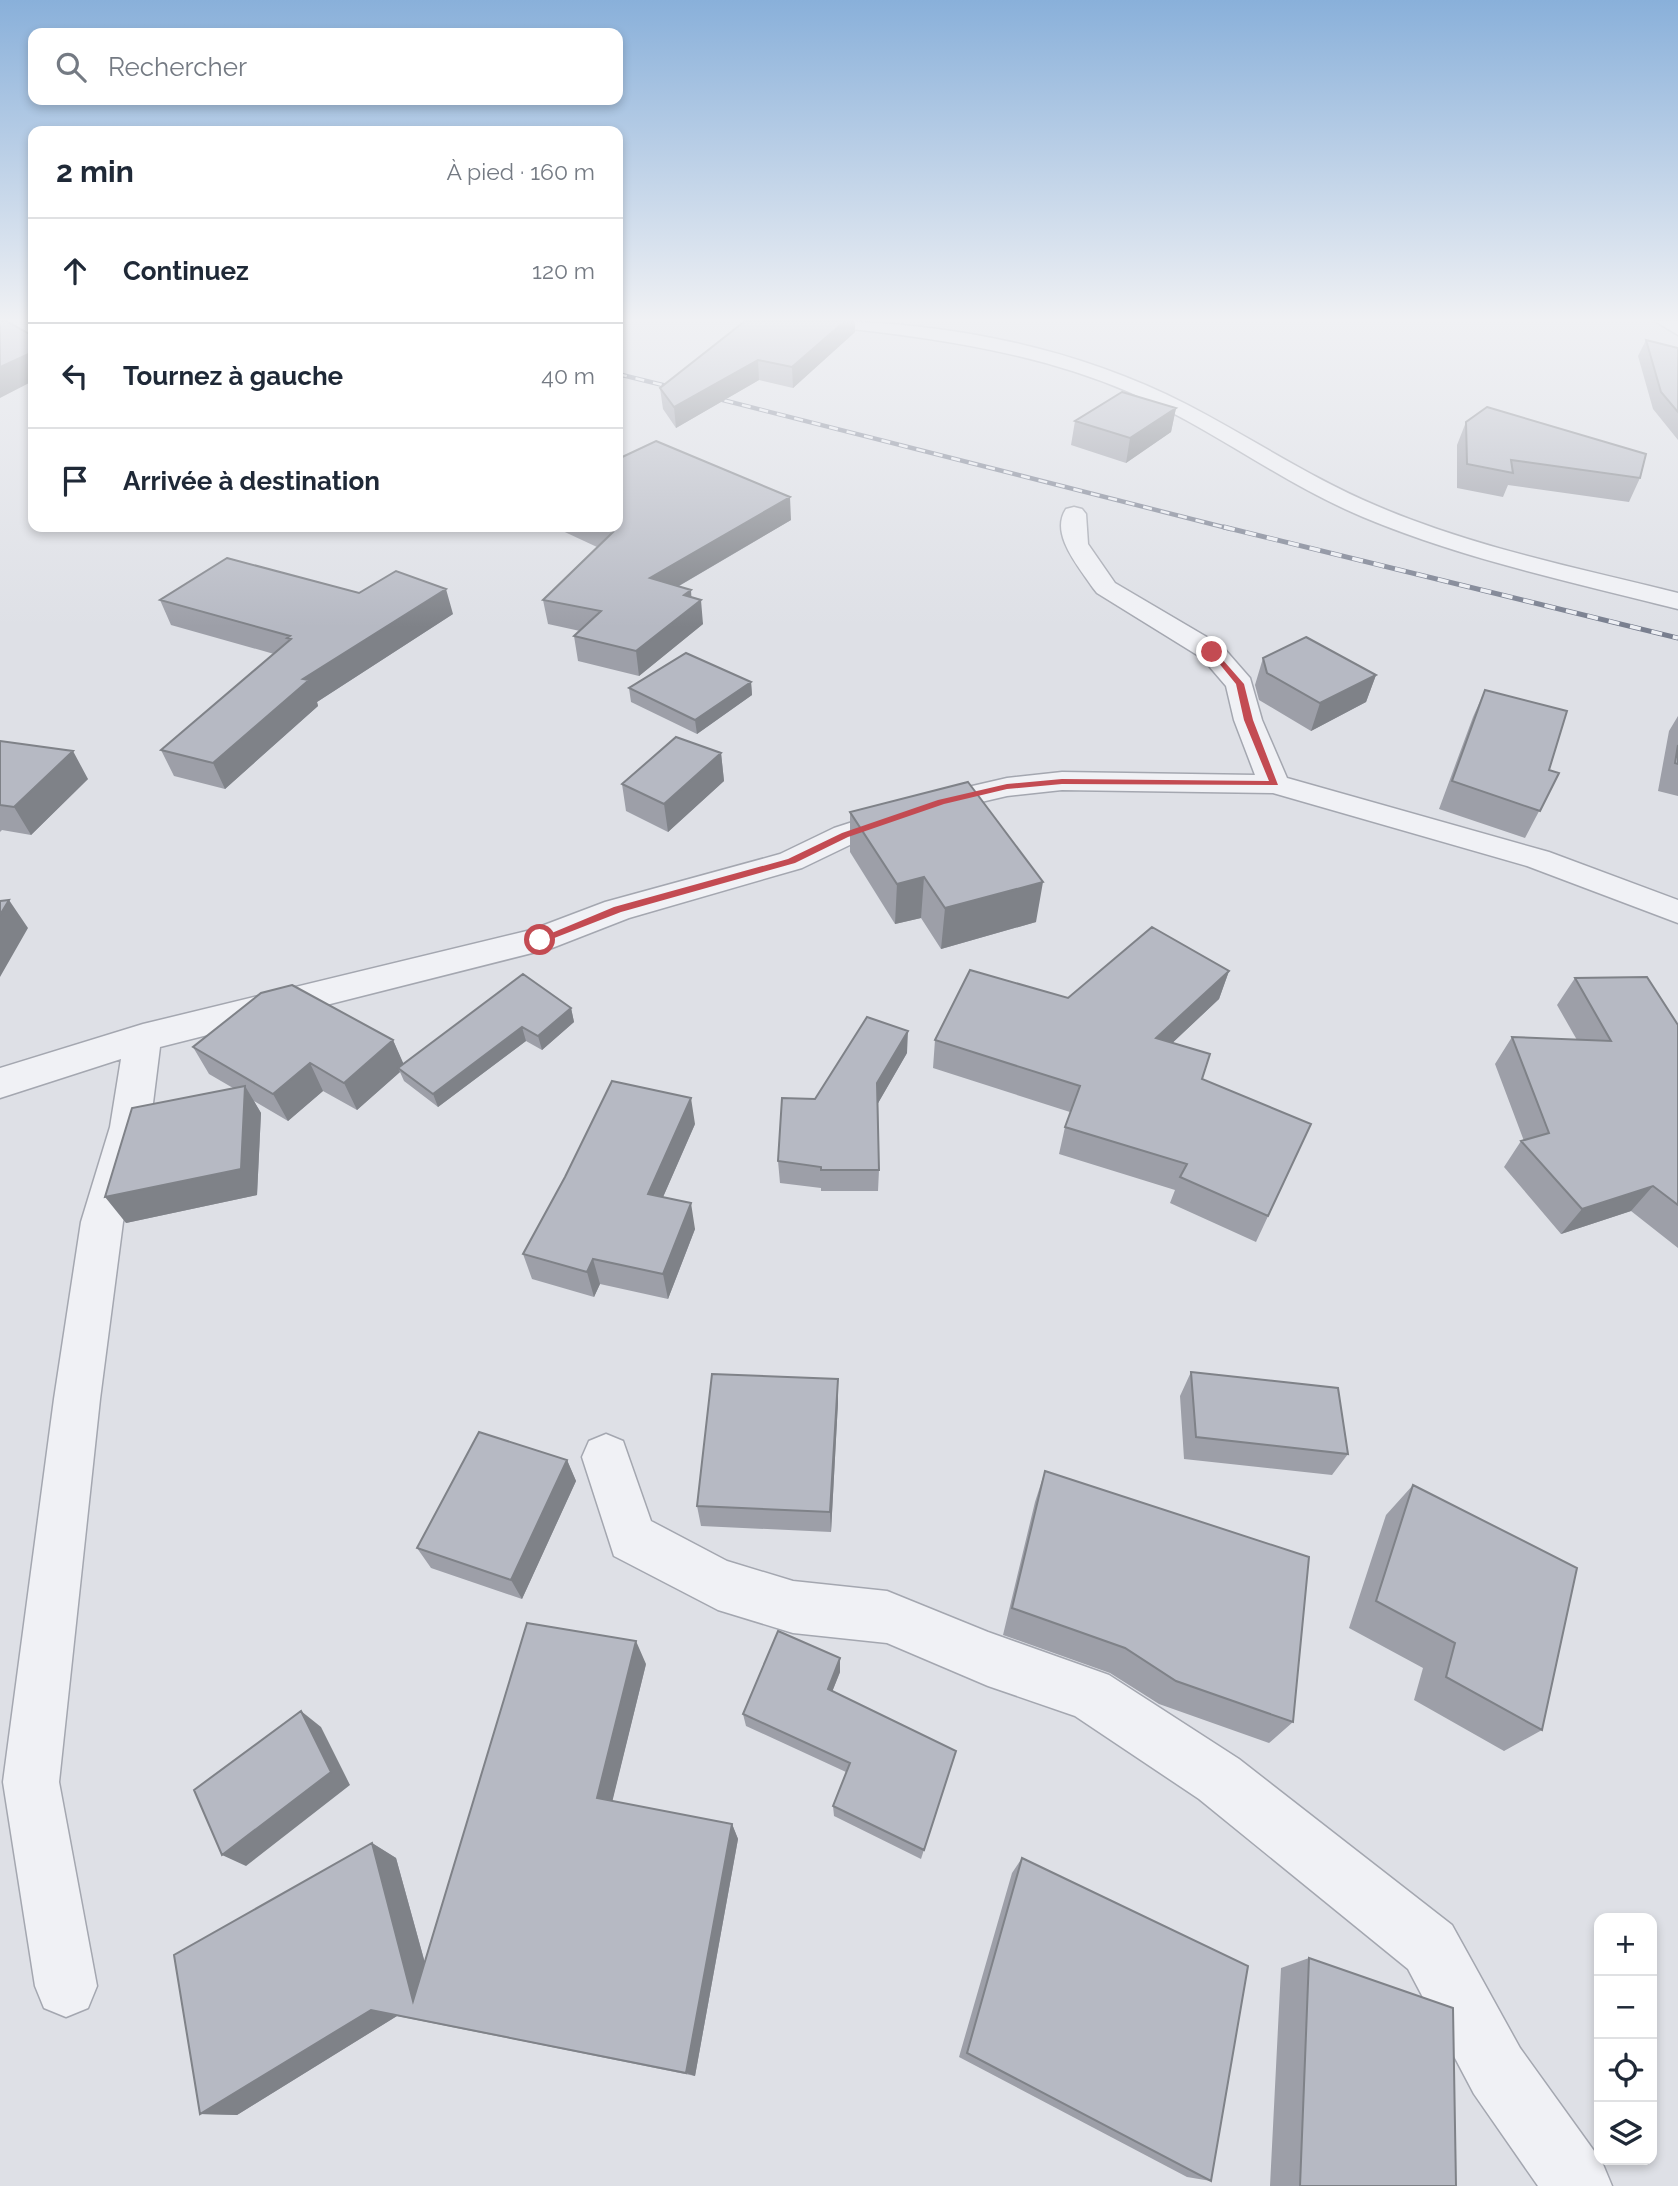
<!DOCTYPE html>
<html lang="fr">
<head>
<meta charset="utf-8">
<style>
	:root { --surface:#fff; --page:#f2f2f3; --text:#1f2937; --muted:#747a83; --line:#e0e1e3 }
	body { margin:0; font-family:Raleway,sans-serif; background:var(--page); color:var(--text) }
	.controls { position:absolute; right:21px; bottom:21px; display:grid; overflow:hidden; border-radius:14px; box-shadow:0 4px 10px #0003 }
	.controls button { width:63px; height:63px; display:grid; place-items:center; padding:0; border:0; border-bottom:2px solid var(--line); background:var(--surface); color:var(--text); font:35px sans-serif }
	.stop { position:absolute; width:21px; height:21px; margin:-16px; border:5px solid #c34b52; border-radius:50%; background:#fff }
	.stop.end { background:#c34b52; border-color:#fff; box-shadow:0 2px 7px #0008 }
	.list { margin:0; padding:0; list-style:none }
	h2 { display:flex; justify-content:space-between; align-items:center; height:91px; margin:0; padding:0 28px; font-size:30px }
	h2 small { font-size:23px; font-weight:400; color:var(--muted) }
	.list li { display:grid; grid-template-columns:46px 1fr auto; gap:21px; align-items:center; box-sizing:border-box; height:105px; padding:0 28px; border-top:2px solid var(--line) }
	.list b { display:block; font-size:26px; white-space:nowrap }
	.list em { font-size:23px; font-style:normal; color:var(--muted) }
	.icon { flex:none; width:38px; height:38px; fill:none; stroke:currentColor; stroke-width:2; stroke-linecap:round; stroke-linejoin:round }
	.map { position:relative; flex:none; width:1678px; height:2186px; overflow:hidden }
	.search { position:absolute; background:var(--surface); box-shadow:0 4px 10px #0003; left:28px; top:28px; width:595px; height:77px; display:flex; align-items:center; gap:18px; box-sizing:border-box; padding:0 24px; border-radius:14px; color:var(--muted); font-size:26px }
	.panel { position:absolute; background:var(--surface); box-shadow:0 4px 10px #0003; left:28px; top:126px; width:595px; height:406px; border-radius:14px }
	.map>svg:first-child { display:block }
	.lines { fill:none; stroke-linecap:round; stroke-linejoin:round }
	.minor-casing { stroke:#a4a7b0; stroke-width:3 }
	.minor { fill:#f0f1f5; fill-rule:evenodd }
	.rail-far1-casing { stroke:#797f8f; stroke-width:4.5 }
	.rail-casing { stroke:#797f8f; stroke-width:5 }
	.rail-far1 { stroke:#edeff4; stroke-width:2.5; stroke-dasharray:9; stroke-linecap:butt }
	.rail { stroke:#edeff4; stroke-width:3.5; stroke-dasharray:11; stroke-linecap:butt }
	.wall { fill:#9d9fa8 }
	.shaded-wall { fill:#7f8288 }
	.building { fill:#b6b9c3; stroke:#7f8288; stroke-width:2 }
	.route { fill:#c34b52 }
</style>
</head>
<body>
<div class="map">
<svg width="1678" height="2186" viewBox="0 0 1678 2186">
	<rect width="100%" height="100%" fill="#dee0e6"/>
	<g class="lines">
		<!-- minor casing -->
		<g class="minor-casing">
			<path id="minor" d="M 816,321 C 942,321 1072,346 1186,404 C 1250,437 1310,478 1377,506 C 1473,547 1577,568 1678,593 L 1678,609 C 1572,582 1463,559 1363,517 C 1281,483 1211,427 1129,392 C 1033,351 929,337 825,326 Z
				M 1655,321 L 1678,321 L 1678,335 Z
				M 1074,507 L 1082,509 L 1086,514 L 1088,544 L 1115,583 L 1222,646 L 1250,678 L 1262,720 L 1287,778 L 1549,852 L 1678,900 L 1678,923 L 1527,866 L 1273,793 L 1062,790 L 1007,796 L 951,809 L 856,842 L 802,868 L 629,918 L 552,948 L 160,1047 L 150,1127 L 123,1222 L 100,1399 L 59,1782 L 97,1986 L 88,2008 L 66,2017 L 44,2008 L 35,1986 L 3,1782 L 54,1399 L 81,1222 L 110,1127 L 121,1059 L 0,1098 L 0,1068 L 143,1024 L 531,930 L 605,902 L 780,854 L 834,828 L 942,793 L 1007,778 L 1062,772 L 1255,775 L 1234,720 L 1226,686 L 1202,658 L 1097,593 L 1093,588 C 1080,568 1049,534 1066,509 Z
				M 606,1434 L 623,1441 L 651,1521 L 727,1561 L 793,1581 L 887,1591 L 988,1632 L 1109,1675 L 1239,1759 L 1452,1925 L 1520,2048 L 1602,2162 L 1612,2186 L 1538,2186 L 1474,2094 L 1408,1969 L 1199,1799 L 1075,1716 L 988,1686 L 887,1643 L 793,1633 L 718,1610 L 614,1556 L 582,1457 L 589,1441 Z"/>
		</g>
		<!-- minor -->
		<use href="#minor" class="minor"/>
		<!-- rail-far1 casing -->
		<g class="rail-far1-casing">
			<path id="rail-far1" d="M 618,374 L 683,390
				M 707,396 L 1231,529"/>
		</g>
		<!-- rail casing -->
		<g class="rail-casing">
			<path id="rail" d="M 1224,527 L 1678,638"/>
		</g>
		<!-- rail-far1 -->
		<use href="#rail-far1" class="rail-far1"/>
		<!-- rail -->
		<use href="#rail" class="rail"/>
	</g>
	<!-- wall -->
	<path class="wall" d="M 855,332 L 793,388 L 759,380 L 676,428 L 663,409 L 660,388 Z
		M 1646,340 L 1678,348 L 1678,440 L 1653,409 L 1638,356 Z
		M 1176,408 L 1171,432 L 1126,463 L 1071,445 L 1075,421 Z
		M 1466,422 L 1640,478 L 1629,502 L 1508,485 L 1503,497 L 1457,488 L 1457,445 Z
		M 791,520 L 679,586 L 691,597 L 703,624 L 639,676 L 578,661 L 574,636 L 580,631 L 548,624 L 543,600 L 597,547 L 554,527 L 618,527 Z
		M 359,593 L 453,614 L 317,702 L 318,706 L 225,789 L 174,776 L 161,750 L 274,654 L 171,625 L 160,600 Z
		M 1263,658 L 1376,675 L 1366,702 L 1311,731 L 1259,700 L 1255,685 Z
		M 751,682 L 752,695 L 697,734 L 631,702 L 629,688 Z
		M 1485,690 L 1549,770 L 1559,773 L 1525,838 L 1439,809 L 1473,717 Z
		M 1678,716 L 1678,796 L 1658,791 L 1669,731 Z
		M 0,741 L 88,779 L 31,835 L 2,830 L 0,832 Z
		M 721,753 L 724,781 L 668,832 L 626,811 L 622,784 Z
		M 850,812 L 1036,922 L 941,949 L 921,918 L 895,924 L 850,852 Z
		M 1229,971 L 1219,999 L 1172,1043 L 1202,1079 L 1311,1124 L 1256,1242 L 1170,1203 L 1175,1190 L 1059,1154 L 1065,1127 L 1070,1112 L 933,1068 L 935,1040 L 1068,998 Z
		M 1575,978 L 1678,1025 L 1678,1248 L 1631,1211 L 1561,1234 L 1504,1167 L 1521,1141 L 1524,1141 L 1495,1064 L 1512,1037 L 1577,1040 L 1557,1005 Z
		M 571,1008 L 574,1022 L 542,1050 L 526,1041 L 438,1107 L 404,1081 L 400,1072 L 357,1110 L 323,1091 L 288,1121 L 254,1101 L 261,1113 L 257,1195 L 126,1223 L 233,1088 L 209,1074 L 193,1047 L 393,1040 L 403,1064 Z
		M 907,1053 L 878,1103 L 879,1170 L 878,1191 L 821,1191 L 821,1188 L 780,1183 L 778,1161 L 815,1099 Z
		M 695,1124 L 663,1197 L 695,1229 L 668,1299 L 600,1284 L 594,1297 L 532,1279 L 523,1254 Z
		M 1191,1372 L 1348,1454 L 1332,1475 L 1184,1459 L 1180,1396 Z
		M 838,1379 L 838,1402 L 831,1532 L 701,1526 L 697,1506 Z
		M 567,1460 L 576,1481 L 522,1599 L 431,1568 L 417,1548 Z
		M 1045,1471 L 1293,1722 L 1269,1743 L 1159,1704 L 1110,1673 L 1003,1635 L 1035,1502 Z
		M 1413,1485 L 1542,1730 L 1504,1751 L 1414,1700 L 1423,1668 L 1349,1628 L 1386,1515 Z
		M 840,1658 L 840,1672 L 832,1692 L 956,1751 L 921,1859 L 834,1816 L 833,1806 L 846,1772 L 746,1726 L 743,1714 Z
		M 646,1664 L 612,1801 L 732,1824 L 738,1839 L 695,2076 L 397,2016 L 237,2115 L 200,2114 L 372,1843 L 396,1858 L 425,1963 Z
		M 1022,1858 L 1211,2181 L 1187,2177 L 959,2057 L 1012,1873 Z
		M 1309,1958 L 1456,2186 L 1270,2186 L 1281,1968 Z"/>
	<!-- shaded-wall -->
	<path class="shaded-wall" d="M 845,321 L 855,321 L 855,332 L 793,388 L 792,367 Z
		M 33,352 L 33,381 L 0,398 L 0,367 Z
		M 758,360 L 759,380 L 676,428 L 674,407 Z
		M 1176,408 L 1171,432 L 1126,463 L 1130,438 Z
		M 790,497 L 791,520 L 653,601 L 650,578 Z
		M 446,589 L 453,614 L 317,702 L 318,706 L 225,789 L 213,763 L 303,679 Z
		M 691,590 L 692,607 L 701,600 L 703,624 L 639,676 L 636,651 L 684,595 Z
		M 1376,675 L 1366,702 L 1311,731 L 1320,703 Z
		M 751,682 L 752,695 L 697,734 L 695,720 Z
		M 73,751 L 88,779 L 31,835 L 14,807 Z
		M 721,753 L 724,781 L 668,832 L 664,804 Z
		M 924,877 L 921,918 L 895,924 L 897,884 Z
		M 1043,882 L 1036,922 L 941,949 L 945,908 Z
		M 9,900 L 28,928 L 0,977 L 0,915 Z
		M 1229,971 L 1219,999 L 1148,1066 L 1156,1038 Z
		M 571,1008 L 574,1022 L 542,1050 L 538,1036 Z
		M 522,1027 L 526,1041 L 438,1107 L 433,1094 Z
		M 908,1031 L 907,1053 L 877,1105 L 877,1083 Z
		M 393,1040 L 405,1067 L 398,1068 L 400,1072 L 357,1110 L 344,1083 Z
		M 310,1063 L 323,1091 L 288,1121 L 273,1094 Z
		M 245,1086 L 261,1113 L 257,1195 L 126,1223 L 105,1197 Z
		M 691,1098 L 695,1124 L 653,1220 L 648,1194 Z
		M 1653,1186 L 1631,1211 L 1561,1234 L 1582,1209 Z
		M 691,1203 L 695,1229 L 668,1299 L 663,1274 Z
		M 593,1259 L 600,1284 L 594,1297 L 587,1272 Z
		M 838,1379 L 838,1402 L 831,1532 L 830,1512 Z
		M 567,1460 L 576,1481 L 522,1599 L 511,1580 Z
		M 636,1641 L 646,1664 L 609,1815 L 597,1798 Z
		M 840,1658 L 840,1672 L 828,1702 L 828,1689 Z
		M 301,1711 L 321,1727 L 350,1785 L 246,1866 L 222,1855 Z
		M 732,1824 L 738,1839 L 695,2076 L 686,2073 Z
		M 372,1843 L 396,1858 L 437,2007 L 413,2001 Z
		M 371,2010 L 397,2016 L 237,2115 L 200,2114 Z"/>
	<!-- building -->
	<path class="building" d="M 0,321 L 6,321 L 33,336 L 33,352 L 0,367 Z
		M 745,321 L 845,321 L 792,367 L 758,360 L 674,407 L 660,388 Z
		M 1646,340 L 1678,348 L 1678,412 L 1661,392 Z
		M 1122,392 L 1176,408 L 1130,438 L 1075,421 Z
		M 1487,407 L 1646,454 L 1640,478 L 1511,460 L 1513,473 L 1467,464 L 1466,422 Z
		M 656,441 L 790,497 L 650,578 L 691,590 L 684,595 L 701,600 L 636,651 L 574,636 L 601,611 L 543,600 L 613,532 L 601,527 L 618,527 L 618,459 Z
		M 227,558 L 359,593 L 396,571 L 446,589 L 303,679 L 309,680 L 213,763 L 161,750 L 291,639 L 287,638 L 290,636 L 160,600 Z
		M 1306,637 L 1376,675 L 1320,703 L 1267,673 L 1263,658 Z
		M 686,653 L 751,682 L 695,720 L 629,688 Z
		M 1485,690 L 1567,711 L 1549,770 L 1559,773 L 1540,811 L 1452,781 Z
		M 676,737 L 721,753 L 664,804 L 622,784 Z
		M 0,741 L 73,751 L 14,807 L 0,805 Z
		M 1678,745 L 1678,764 L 1675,763 Z
		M 968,782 L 1043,882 L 945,908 L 924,877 L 897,884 L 850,812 Z
		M 9,900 L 0,915 L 0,901 Z
		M 1152,927 L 1229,971 L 1156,1038 L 1210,1054 L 1202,1079 L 1311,1124 L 1268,1216 L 1180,1177 L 1187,1164 L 1065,1127 L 1080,1086 L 935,1040 L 970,970 L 1068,998 Z
		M 523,974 L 571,1008 L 538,1036 L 522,1027 L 433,1094 L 398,1068 Z
		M 1647,977 L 1678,1025 L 1678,1205 L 1653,1186 L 1582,1209 L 1521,1141 L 1549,1133 L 1512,1037 L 1611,1041 L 1575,978 Z
		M 292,985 L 393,1040 L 344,1083 L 310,1063 L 273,1094 L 193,1047 L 261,993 Z
		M 867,1017 L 908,1031 L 877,1083 L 879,1170 L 821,1170 L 821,1167 L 778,1161 L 782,1098 L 815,1099 Z
		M 612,1081 L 691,1098 L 648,1194 L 691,1203 L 663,1274 L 593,1259 L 587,1272 L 523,1254 L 565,1177 Z
		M 245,1086 L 241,1169 L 105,1197 L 132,1108 Z
		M 1191,1372 L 1338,1388 L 1348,1454 L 1196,1437 Z
		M 712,1374 L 838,1379 L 830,1512 L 697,1506 Z
		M 479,1432 L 567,1460 L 511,1580 L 417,1548 Z
		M 1045,1471 L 1309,1557 L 1293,1722 L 1176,1681 L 1125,1648 L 1012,1608 Z
		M 1413,1485 L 1577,1568 L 1542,1730 L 1446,1677 L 1455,1643 L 1376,1601 Z
		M 527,1623 L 636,1641 L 597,1798 L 732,1824 L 686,2073 L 371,2010 L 200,2114 L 174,1955 L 372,1843 L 413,2001 Z
		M 778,1631 L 840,1658 L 828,1689 L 956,1751 L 924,1850 L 833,1806 L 850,1763 L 743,1714 Z
		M 301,1711 L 331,1772 L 222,1855 L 194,1790 Z
		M 1022,1858 L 1248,1966 L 1211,2181 L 967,2053 Z
		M 1309,1958 L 1453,2008 L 1456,2186 L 1300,2186 Z"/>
	<!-- sky -->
	<linearGradient id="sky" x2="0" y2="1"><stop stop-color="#89b0da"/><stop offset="0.51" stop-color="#f0f1f4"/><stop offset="1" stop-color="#f0f1f4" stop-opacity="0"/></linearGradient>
	<rect width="1678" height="627" fill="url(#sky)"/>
	<!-- route -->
	<path class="route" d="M 1209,651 L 1215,651 L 1244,684 L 1253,720 L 1278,785 L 1062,784 L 1007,789 L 944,804 L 848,837 L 795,863 L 621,912 L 544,942 L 535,940 L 614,907 L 788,859 L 842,833 L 938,800 L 1007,784 L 1062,779 L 1269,781 L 1244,720 L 1236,684 Z"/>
</svg>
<div class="controls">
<button>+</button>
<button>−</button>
<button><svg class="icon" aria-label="locate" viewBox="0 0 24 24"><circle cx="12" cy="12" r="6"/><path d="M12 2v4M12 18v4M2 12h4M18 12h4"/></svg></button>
<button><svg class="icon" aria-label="layers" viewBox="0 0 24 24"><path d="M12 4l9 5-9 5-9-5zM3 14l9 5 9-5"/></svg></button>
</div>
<div class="stop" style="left:540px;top:940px"></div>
<div class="stop end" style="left:1212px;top:652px"></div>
<div class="search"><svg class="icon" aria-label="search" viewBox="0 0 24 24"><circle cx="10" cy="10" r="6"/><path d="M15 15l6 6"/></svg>Rechercher</div>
<section class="panel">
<h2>2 min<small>À pied · 160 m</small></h2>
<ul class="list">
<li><svg class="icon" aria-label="ahead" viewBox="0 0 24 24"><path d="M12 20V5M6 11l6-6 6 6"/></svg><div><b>Continuez</b></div><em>120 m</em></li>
<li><svg class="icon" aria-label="left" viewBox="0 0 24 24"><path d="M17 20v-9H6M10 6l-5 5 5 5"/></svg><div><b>Tournez à gauche</b></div><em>40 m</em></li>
<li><svg class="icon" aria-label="arrive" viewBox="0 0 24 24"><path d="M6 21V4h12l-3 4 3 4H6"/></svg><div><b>Arrivée à destination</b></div></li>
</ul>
</section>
</div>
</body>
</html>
